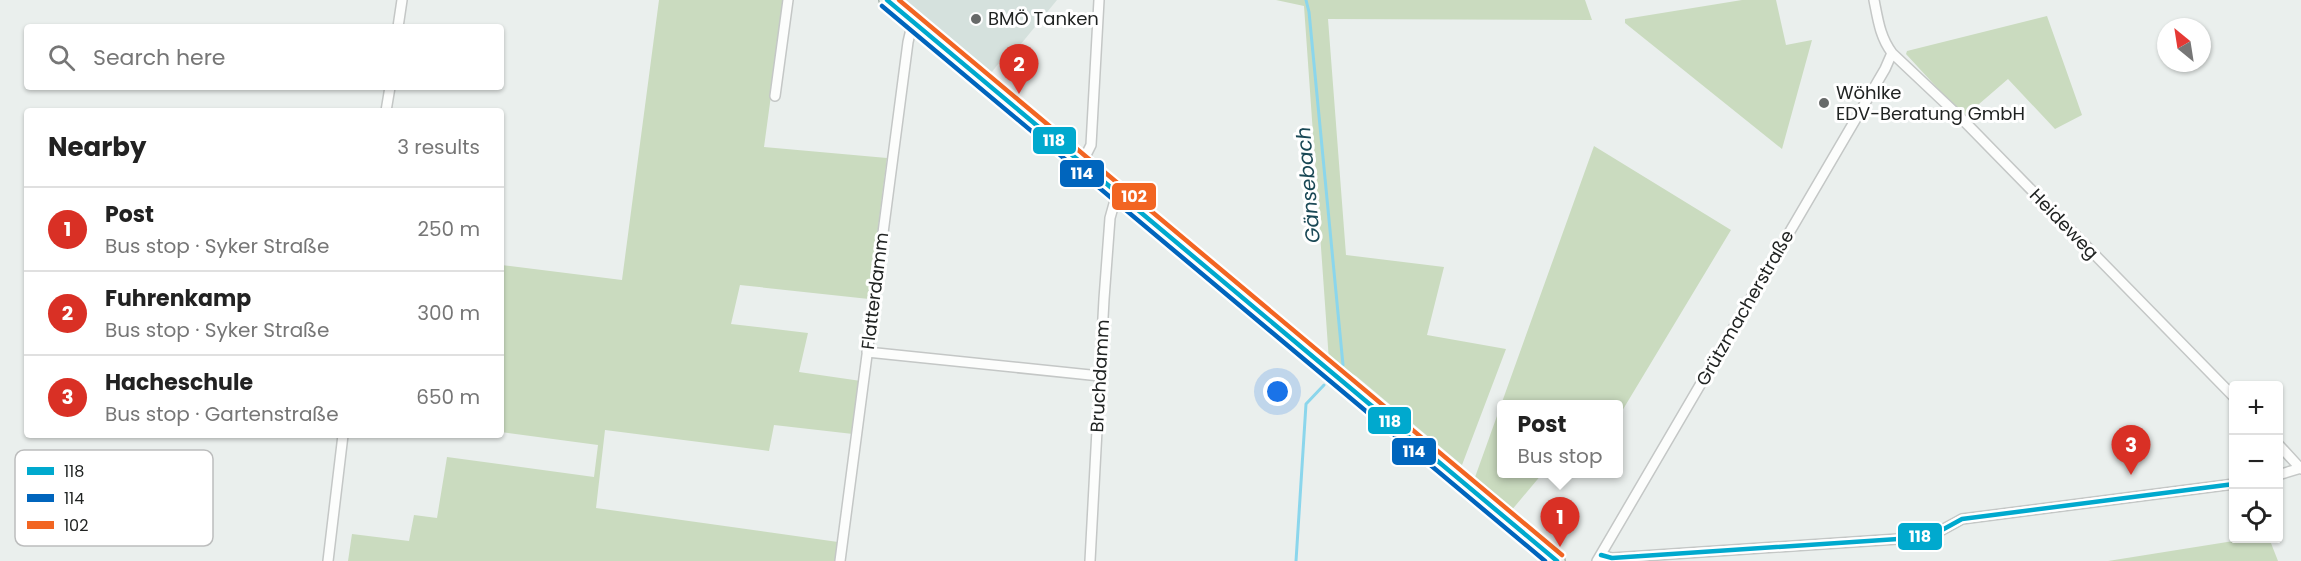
<!DOCTYPE html>
<html lang="en">
<head>
<meta charset="utf-8">
<style>
	:root { --surface:#fff; --page:#f2f2f2; --text:#222; --muted:#767676; --line:#e0e0e0; --accent:#d93025 }
	body { margin:0; font-family:Poppins,sans-serif; background:var(--page); color:var(--text) }
	.controls { position:absolute; right:18px; bottom:18px; display:grid; overflow:hidden; border-radius:6px; box-shadow:0 2px 4px #0004 }
	.controls button { width:54px; height:54px; display:grid; place-items:center; padding:0; border:0; border-bottom:2px solid var(--line); background:var(--surface); color:var(--text); font:30px sans-serif }
	.compass { position:absolute; left:2157px; top:18px; width:54px; height:54px; border-radius:50%; background:var(--surface); box-shadow:0 2px 4px #0004; rotate:330deg }
	.you { position:absolute; left:1278px; top:392px; width:21px; height:21px; margin:-15px; border:4px solid #fff; border-radius:50%; background:#1a73e8; box-shadow:0 0 0 9px #1a73e833 }
	.badge { display:grid; place-items:center; width:39px; height:39px; border-radius:50%; background:var(--accent); color:#fff; font-size:20px; font-weight:700 }
	.pin { position:absolute; translate:-50% -50px; filter:drop-shadow(0 2px 3px #0008) }
	.pin::after { content:''; position:absolute; top:32px; width:21px; height:18px; background:inherit; clip-path:polygon(0 0,100% 0,50% 100%) }
	.popup { position:absolute; left:1497px; top:400px; width:126px; height:78px; box-sizing:border-box; display:grid; place-content:center; border-radius:6px; background:var(--surface); filter:drop-shadow(0 2px 4px #0005); font-size:20px; white-space:nowrap; color:var(--muted) }
	.popup b { font-size:22px; color:var(--text) }
	.popup::after { content:''; position:absolute; left:50%; top:100%; margin-left:-12px; border:12px solid transparent; border-top-color:var(--surface) }
	.list { margin:0; padding:0; list-style:none }
	h2 { display:flex; justify-content:space-between; align-items:center; height:78px; margin:0; padding:0 24px; font-size:26px }
	h2 small { font-size:20px; font-weight:400; color:var(--muted) }
	.list li { display:grid; grid-template-columns:39px 1fr auto; gap:18px; align-items:center; box-sizing:border-box; height:84px; padding:0 24px; border-top:2px solid var(--line) }
	.list b { display:block; font-size:22px; white-space:nowrap }
	.list p { margin:0; font-size:20px; white-space:nowrap; color:var(--muted) }
	.list em { font-size:20px; font-style:normal; color:var(--muted) }
	.icon { flex:none; width:33px; height:33px; fill:none; stroke:currentColor; stroke-width:2; stroke-linecap:round; stroke-linejoin:round }
	.map { position:relative; flex:none; width:2301px; height:561px; overflow:hidden }
	.search { position:absolute; background:var(--surface); box-shadow:0 2px 4px #0004; left:24px; top:24px; width:480px; height:66px; display:flex; align-items:center; gap:15px; box-sizing:border-box; padding:0 21px; border-radius:6px; color:var(--muted); font-size:22px }
	.panel { position:absolute; background:var(--surface); box-shadow:0 2px 4px #0004; left:24px; top:108px; width:480px; height:330px; border-radius:6px }
	.map>svg:first-child { display:block }
	.built { fill:#d5e1dd }
	.green { fill:#cadbbf }
	.lines { fill:none; stroke-linecap:round; stroke-linejoin:round }
	.stream { stroke:#8bd6ec; stroke-width:3 }
	.street-casing { stroke:#c4c7c6; stroke-width:12 }
	.primary-casing { stroke:#a9b5ae; stroke-width:18 }
	.street { stroke:#fcfdfc; stroke-width:9 }
	.primary { stroke:#e9eeea; stroke-width:15 }
	.bus-1-casing { stroke:#fff; stroke-width:9 }
	.bus-2-casing { stroke:#fff; stroke-width:9 }
	.bus-3-casing { stroke:#fff; stroke-width:9 }
	.bus-1 { stroke:#00a9ce; stroke-width:4.5 }
	.bus-2 { stroke:#0065bd; stroke-width:4.5 }
	.bus-3 { stroke:#f26522; stroke-width:4.5 }
	.poi-dot { fill:#676a69; stroke:#fff; stroke-width:2 }
	.labels { text-anchor:middle; stroke-width:6; stroke-linejoin:round; paint-order:stroke }
	.poi-label { font-size:18px; fill:#202322; stroke:#fff; text-anchor:start }
	.street-label { font-size:18px; fill:#202322; stroke:#fff }
	.water-label { font-size:20px; font-style:italic; fill:#194855; stroke:#fff }
	.key { fill:#fff; stroke:#bcbdbd; stroke-width:1.5 }
	.key-label { font-size:16px; fill:#202322 }
	.line-badge { stroke:#fff; stroke-width:2 }
	.badge-label { font-size:16px; text-anchor:middle; font-weight:bold; fill:#fff }
</style>
</head>
<body>
<div class="map">
<svg width="2301" height="561" viewBox="0 0 2301 561">
	<rect width="100%" height="100%" fill="#eaefed"/>
	<!-- built -->
	<path class="built" d="M 906,0 L 1057,0 L 1007,61 L 1003,58 L 991,73 L 905,2 Z"/>
	<!-- green -->
	<path class="green" d="M 659,0 L 784,0 L 764,147 L 887,158 L 869,299 L 740,285 L 731,324 L 808,333 L 799,372 L 861,381 L 853,434 L 774,425 L 769,451 L 605,430 L 596,508 L 838,542 L 835,561 L 348,561 L 352,534 L 409,541 L 414,515 L 437,518 L 447,457 L 594,477 L 598,445 L 501,432 L 501,265 L 622,280 Z
		M 1276,0 L 1585,0 L 1592,20 L 1328,19 L 1346,255 L 1444,267 L 1427,335 L 1506,349 L 1462,465 L 1356,376 L 1329,361 L 1304,6 Z
		M 1742,0 L 1776,0 L 1786,45 L 1812,40 L 1782,149 L 1625,23 L 1625,19 Z
		M 2047,16 L 2082,115 L 2055,129 L 2008,79 L 1964,117 L 1906,54 L 1907,51 Z
		M 1594,146 L 1731,230 L 1619,416 L 1618,404 L 1502,404 L 1502,474 L 1542,474 L 1511,511 L 1474,480 Z
		M 2269,538 L 2278,561 L 2108,561 L 2246,539 Z"/>
	<g class="lines">
		<!-- stream -->
		<path class="stream" d="M 1306,0 L 1309,12 L 1343,365 L 1340,367
			M 1296,561 L 1306,404 L 1324,385"/>
		<!-- street casing -->
		<g class="street-casing">
			<path id="street" d="M 1874,0 C 1878,20 1880,37 1892,53 L 1962,119 L 2234,397
				M 398,27 L 402,0
				M 775,96 L 788,0
				M 386,111 L 390,87
				M 1082,163 L 1091,145 L 1099,0
				M 867,352 L 1100,376
				M 2278,444 L 2301,469
				M 2278,475 L 2301,468
				M 1601,555 L 1612,558 L 1913,538 L 1942,530 L 1962,519 L 2234,484
				M 328,561 L 343,435
				M 840,561 L 908,42 L 913,21
				M 1090,561 L 1104,299 L 1110,218 L 1117,193
				M 1597,561 L 1885,69 L 1892,53"/>
		</g>
		<!-- primary casing -->
		<g class="primary-casing">
			<path id="primary" d="M 887,0 L 1557,561"/>
		</g>
		<!-- street -->
		<use href="#street" class="street"/>
		<!-- primary -->
		<use href="#primary" class="primary"/>
		<!-- bus-1 casing -->
		<g class="bus-1-casing">
			<path id="bus-1" d="M 887,0 L 1557,561
				M 1601,555 L 1612,558 L 1913,538 L 1942,530 L 1962,519 L 2234,484"/>
		</g>
		<!-- bus-2 casing -->
		<g class="bus-2-casing">
			<path id="bus-2" d="M 882,6 L 1545,561"/>
		</g>
		<!-- bus-3 casing -->
		<g class="bus-3-casing">
			<path id="bus-3" d="M 899,0 L 1562,555"/>
		</g>
		<!-- bus-1 -->
		<use href="#bus-1" class="bus-1"/>
		<!-- bus-2 -->
		<use href="#bus-2" class="bus-2"/>
		<!-- bus-3 -->
		<use href="#bus-3" class="bus-3"/>
	</g>
	<!-- markers -->
	<g class="poi-dot">
		<circle cx="976" cy="19" r="6"/>
		<circle cx="1824" cy="103" r="6"/>
	</g>
	<g class="labels">
		<!-- poi labels -->
		<g class="poi-label">
			<text x="988" y="25">BMÖ Tanken</text>
			<text x="1836" y="99">Wöhlke<tspan x="1836" dy="21">EDV-Beratung GmbH</tspan></text>
		</g>
		<!-- street labels -->
		<g class="street-label">
			<text transform="translate(2064 224) rotate(46)" y="6">Heideweg</text>
			<text transform="translate(875 291) rotate(-83)" y="6">Flatterdamm</text>
			<text transform="translate(1745 308) rotate(-60)" y="6">Grützmacherstraße</text>
			<text transform="translate(1100 376) rotate(-87)" y="6">Bruchdamm</text>
		</g>
		<!-- water labels -->
		<g class="water-label">
			<text transform="translate(1308 185) rotate(-95)" y="7">Gänsebach</text>
		</g>
	</g>
	<!-- legend -->
	<rect x="15" y="450" width="198" height="96" rx="9" class="key"/>
	<rect x="27" y="467" width="27" height="8" fill="#00a9ce"/>
	<rect x="27" y="494" width="27" height="8" fill="#0065bd"/>
	<rect x="27" y="521" width="27" height="8" fill="#f26522"/>
	<g class="key-label">
		<text x="64" y="477">118</text>
		<text x="64" y="504">114</text>
		<text x="64" y="531">102</text>
	</g>
	<g class="line-badge">
		<rect x="1032" y="126" width="45" height="29" rx="6" fill="#00a9ce"/>
		<rect x="1059" y="159" width="46" height="29" rx="6" fill="#0065bd"/>
		<rect x="1111" y="182" width="46" height="29" rx="6" fill="#f26522"/>
		<rect x="1367" y="406" width="45" height="29" rx="6" fill="#00a9ce"/>
		<rect x="1391" y="437" width="46" height="29" rx="6" fill="#0065bd"/>
		<rect x="1897" y="522" width="46" height="29" rx="6" fill="#00a9ce"/>
	</g>
	<g class="badge-label">
		<text x="1054" y="146">118</text>
		<text x="1082" y="179">114</text>
		<text x="1134" y="202">102</text>
		<text x="1390" y="427">118</text>
		<text x="1414" y="457">114</text>
		<text x="1920" y="542">118</text>
	</g>
</svg>
<div class="controls">
<button>+</button>
<button>−</button>
<button><svg class="icon" aria-label="locate" viewBox="0 0 24 24"><circle cx="12" cy="12" r="6"/><path d="M12 2v4M12 18v4M2 12h4M18 12h4"/></svg></button>
</div>
<svg class="compass" viewBox="-18 -18 36 36"><path d="M0-13l5 13h-10z" fill="#e53935"/><path d="M0 13l5-13h-10z" fill="#767676"/></svg>
<div class="you"></div>
<div class="pin badge" style="left:1560px;top:547px">1</div>
<div class="popup"><b>Post</b>Bus stop</div>
<div class="pin badge" style="left:1019px;top:94px">2</div>
<div class="pin badge" style="left:2131px;top:475px">3</div>
<div class="search"><svg class="icon" aria-label="search" viewBox="0 0 24 24"><circle cx="10" cy="10" r="6"/><path d="M15 15l6 6"/></svg>Search here</div>
<section class="panel">
<h2>Nearby<small>3 results</small></h2>
<ul class="list">
<li><span class="badge">1</span><div><b>Post</b><p>Bus stop · Syker Straße</p></div><em>250 m</em></li>
<li><span class="badge">2</span><div><b>Fuhrenkamp</b><p>Bus stop · Syker Straße</p></div><em>300 m</em></li>
<li><span class="badge">3</span><div><b>Hacheschule</b><p>Bus stop · Gartenstraße</p></div><em>650 m</em></li>
</ul>
</section>
</div>
</body>
</html>
